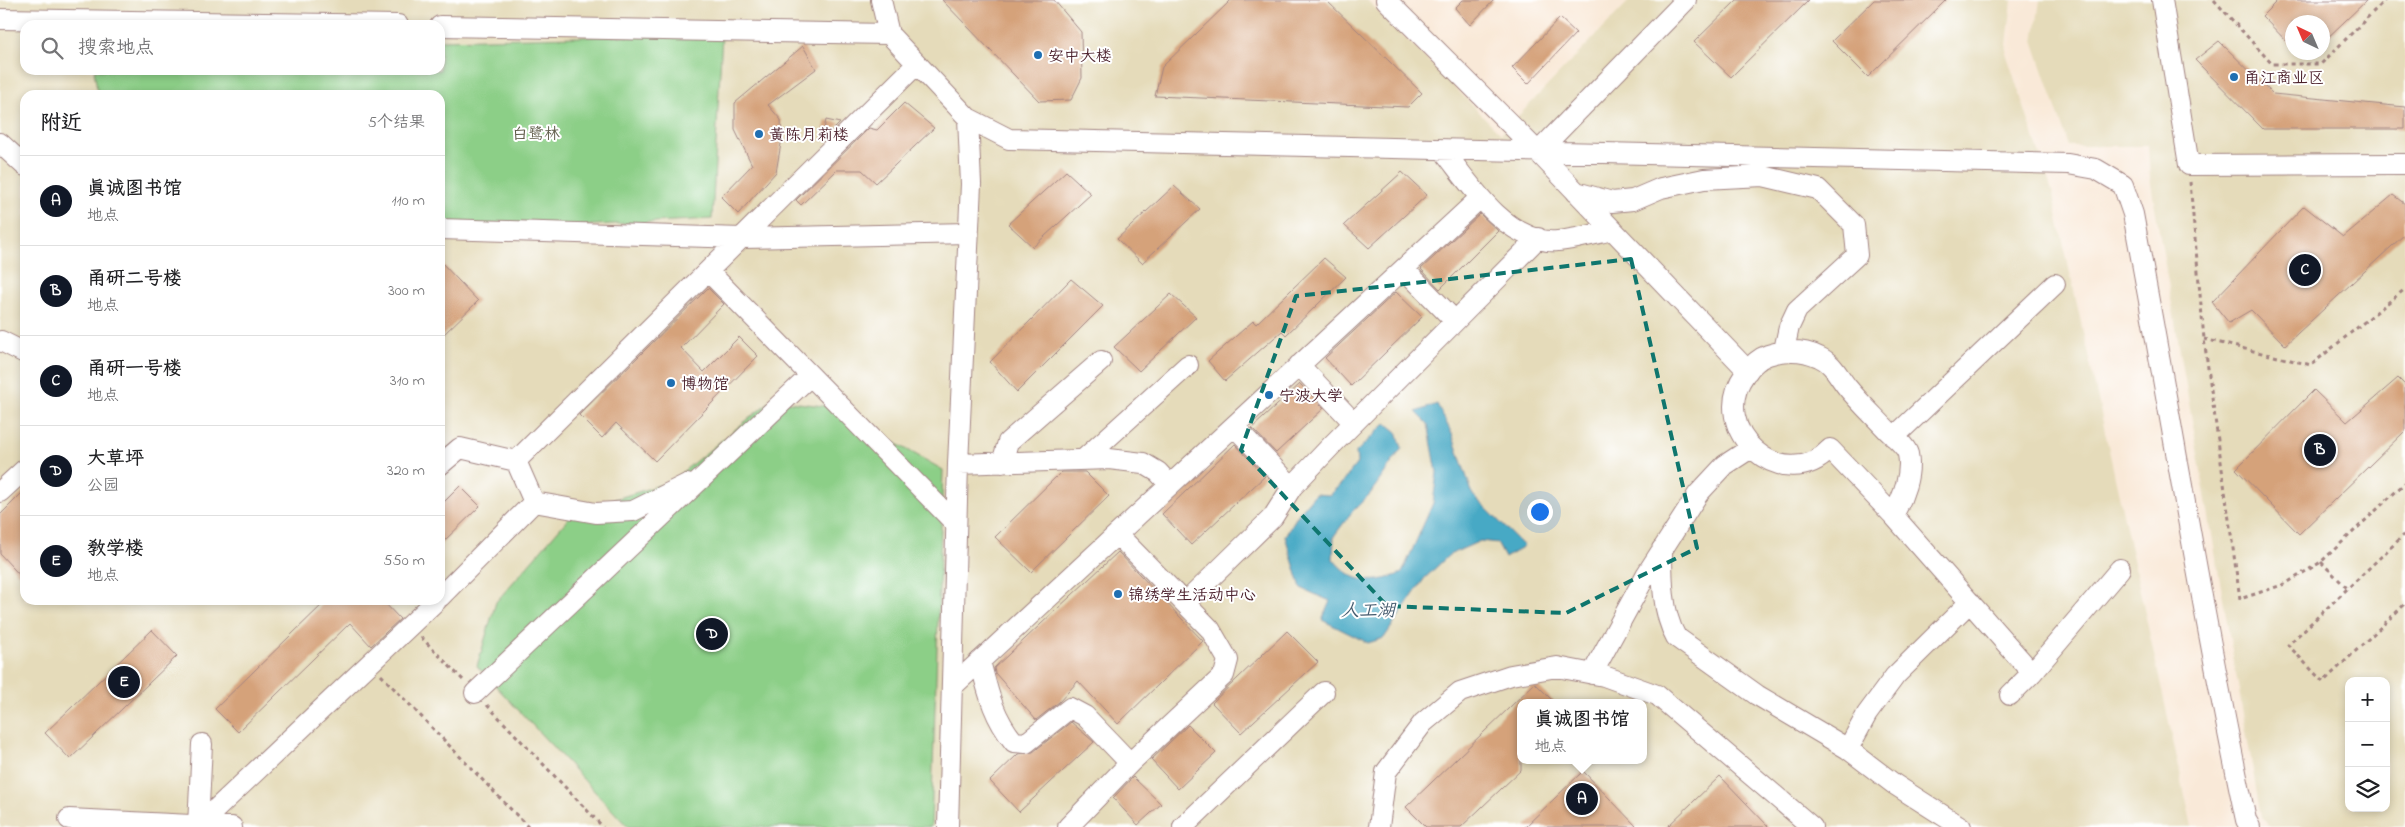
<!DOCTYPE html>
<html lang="zh">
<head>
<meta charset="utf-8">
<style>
	:root { --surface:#fff; --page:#f2f2f2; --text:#202124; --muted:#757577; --line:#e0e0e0; --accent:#111827 }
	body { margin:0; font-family:"Indie Flower","LXGW WenKai TC",sans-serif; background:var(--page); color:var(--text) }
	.controls { position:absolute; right:15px; bottom:15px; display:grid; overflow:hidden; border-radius:10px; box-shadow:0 2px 8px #0003 }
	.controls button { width:45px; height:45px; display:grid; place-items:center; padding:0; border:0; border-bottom:1px solid var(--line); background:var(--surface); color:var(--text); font:25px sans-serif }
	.compass { position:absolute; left:2285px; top:15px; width:45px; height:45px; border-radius:50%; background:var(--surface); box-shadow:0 2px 8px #0003; rotate:316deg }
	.you { position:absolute; left:1539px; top:511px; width:18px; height:18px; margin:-12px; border:4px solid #fff; border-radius:50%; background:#1a73e8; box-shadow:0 0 0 8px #1a73e833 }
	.badge { display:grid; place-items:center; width:32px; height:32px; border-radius:50%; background:var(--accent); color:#fff; font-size:16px; font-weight:700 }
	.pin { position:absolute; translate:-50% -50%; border:2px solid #fff; box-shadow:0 1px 5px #0006 }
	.popup { position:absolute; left:1517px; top:699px; width:130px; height:65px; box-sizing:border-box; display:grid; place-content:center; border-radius:10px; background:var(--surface); filter:drop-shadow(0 1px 4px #0005); font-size:16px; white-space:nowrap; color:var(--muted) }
	.popup b { font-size:19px; color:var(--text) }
	.popup::after { content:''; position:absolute; left:50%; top:100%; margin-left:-10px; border:10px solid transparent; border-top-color:var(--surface) }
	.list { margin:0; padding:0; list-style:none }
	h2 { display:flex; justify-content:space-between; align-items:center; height:65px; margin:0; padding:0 20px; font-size:21px }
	h2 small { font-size:16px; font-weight:400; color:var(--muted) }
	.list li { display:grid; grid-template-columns:32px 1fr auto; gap:15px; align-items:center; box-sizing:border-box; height:90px; padding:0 20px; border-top:1px solid var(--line) }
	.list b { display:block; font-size:19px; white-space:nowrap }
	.list p { margin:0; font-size:16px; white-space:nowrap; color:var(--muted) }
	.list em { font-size:16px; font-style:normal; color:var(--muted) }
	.icon { flex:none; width:28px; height:28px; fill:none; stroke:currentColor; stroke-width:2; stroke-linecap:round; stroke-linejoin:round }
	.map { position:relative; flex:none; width:2405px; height:827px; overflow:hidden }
	.search { position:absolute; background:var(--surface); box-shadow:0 2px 8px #0003; left:20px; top:20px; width:425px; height:55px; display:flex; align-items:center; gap:12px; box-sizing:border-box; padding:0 18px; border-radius:15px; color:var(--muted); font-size:19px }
	.panel { position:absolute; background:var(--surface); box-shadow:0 2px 8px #0003; left:20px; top:90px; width:425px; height:515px; border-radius:15px }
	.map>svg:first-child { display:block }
	.built { fill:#e5dbba; fill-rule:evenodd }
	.green { fill:#8ccf87; stroke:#6b7759 }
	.water { fill:#46a9c5; stroke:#486478 }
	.building { fill:#d5a27a }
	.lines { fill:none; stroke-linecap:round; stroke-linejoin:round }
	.minor-casing { stroke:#a28482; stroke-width:22 }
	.path { stroke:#a28482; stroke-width:3; stroke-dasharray:4 4; stroke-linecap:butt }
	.minor { stroke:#fff; stroke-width:20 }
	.marked { fill:none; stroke:#0f766e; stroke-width:4; stroke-dasharray:10 6; stroke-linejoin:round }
	.poi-dot { fill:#1f6fb2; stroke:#fff; stroke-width:2 }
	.labels { text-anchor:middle; stroke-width:4; stroke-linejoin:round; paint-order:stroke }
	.poi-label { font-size:16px; fill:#4a1f2b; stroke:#fff; text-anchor:start }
	.park-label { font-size:16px; fill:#615d4b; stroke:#fff }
	.water-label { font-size:18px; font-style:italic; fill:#485d70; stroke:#fff }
</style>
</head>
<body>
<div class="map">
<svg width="2405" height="827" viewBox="0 0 2405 827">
	<rect width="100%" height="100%" fill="#fff"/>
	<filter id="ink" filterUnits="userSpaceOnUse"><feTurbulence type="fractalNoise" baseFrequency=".02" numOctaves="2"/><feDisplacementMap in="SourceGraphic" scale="10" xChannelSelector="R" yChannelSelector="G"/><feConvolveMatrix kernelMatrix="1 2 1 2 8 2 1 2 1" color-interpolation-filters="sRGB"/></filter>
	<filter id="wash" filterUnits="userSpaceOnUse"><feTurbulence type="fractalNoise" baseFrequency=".0096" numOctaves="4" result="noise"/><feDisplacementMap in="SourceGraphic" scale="20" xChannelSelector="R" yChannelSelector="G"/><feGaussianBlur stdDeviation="1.12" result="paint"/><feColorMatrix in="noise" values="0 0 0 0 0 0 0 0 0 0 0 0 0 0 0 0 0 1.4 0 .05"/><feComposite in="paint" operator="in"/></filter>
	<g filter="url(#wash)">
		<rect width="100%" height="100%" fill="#f9e9d8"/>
		<!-- built -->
		<path class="built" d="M 0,0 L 1367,0 L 1501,134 L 1630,0 L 2012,0 L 2006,53 L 2052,191 L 2192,827 L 0,827 ZM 25,25 L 440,25 L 440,70 L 25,70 ZM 25,95 L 440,95 L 440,600 L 25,600 ZM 1521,703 L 1643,703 L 1643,760 L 1521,760 Z
			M 2040,0 L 2405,0 L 2405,827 L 2270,827 L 2261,817 L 2150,178 L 2148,146 L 2069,146 L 2034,43 ZM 2292,22 L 2322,22 L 2322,52 L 2292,52 ZM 2349,681 L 2386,681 L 2386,808 L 2349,808 Z"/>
		<!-- green -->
		<path class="green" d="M 722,34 L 712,219 L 440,233 L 440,95 L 98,95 L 94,70 L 440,70 L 440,40 Z
			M 772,400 L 832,407 L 943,470 L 931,827 L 628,827 L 477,666 L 496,602 L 574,512 L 670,482 Z"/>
		<!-- water -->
		<path class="water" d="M 1437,404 L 1452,434 L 1473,495 L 1524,546 L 1505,558 L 1497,543 L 1480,541 L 1449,555 L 1424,579 L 1384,638 L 1368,643 L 1322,620 L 1330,601 L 1301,588 L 1285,536 L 1299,513 L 1315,494 L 1329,495 L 1341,484 L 1357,463 L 1356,452 L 1386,423 L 1397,432 L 1402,448 L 1370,494 L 1352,512 L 1334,536 L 1333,559 C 1353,584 1373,585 1402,573 L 1433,503 L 1437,472 L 1428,424 L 1416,412 Z"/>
		<g id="blocks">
			<!-- building -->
			<path class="building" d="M 942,0 L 1054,0 L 1081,32 L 1082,78 L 1071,100 L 1039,101 Z
				M 1231,0 L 1326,0 L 1422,93 L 1408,107 L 1155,96 L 1162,67 Z
				M 1463,0 L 1494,0 L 1470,25 L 1455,8 Z
				M 1737,0 L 1809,0 L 1731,77 L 1694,42 Z
				M 1874,0 L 1946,0 L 1868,77 L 1832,41 Z
				M 2278,0 L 2367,0 L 2322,43 L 2322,22 L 2292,22 L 2292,47 L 2262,16 Z
				M 1560,18 L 1576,33 L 1528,84 L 1512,68 Z
				M 2219,41 L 2273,94 L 2405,107 L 2405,129 L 2263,129 L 2195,60 Z
				M 803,46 L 816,69 L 768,105 L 781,120 L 782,138 L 776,172 L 738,214 L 721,197 L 752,165 L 735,130 L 735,103 Z
				M 904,103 L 934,128 L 876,183 L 862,170 L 837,170 L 801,205 L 796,200 L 869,128 L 877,130 Z
				M 826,120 L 840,123 L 821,142 Z
				M 1066,171 L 1091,194 L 1033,247 L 1008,224 Z
				M 1402,172 L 1427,195 L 1369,248 L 1344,225 Z
				M 1174,186 L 1200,209 L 1142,263 L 1117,239 Z
				M 2393,195 L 2405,204 L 2405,234 L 2285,345 L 2251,310 L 2229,323 L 2212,302 L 2304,206 L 2343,237 Z
				M 1480,214 L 1498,231 L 1440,289 L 1421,269 Z
				M 1324,258 L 1346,277 L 1286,335 L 1282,331 L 1225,381 L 1208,361 L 1253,321 L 1256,324 Z
				M 440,261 L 478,301 L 440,338 Z
				M 1071,279 L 1103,306 L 1017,392 L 990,362 Z
				M 708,288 L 724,304 L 681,348 L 704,372 L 739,337 L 758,356 L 655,461 L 616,423 L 602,438 L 579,415 Z
				M 1396,292 L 1422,317 L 1351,386 L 1325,358 Z
				M 1171,294 L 1196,317 L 1139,371 L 1114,347 Z
				M 2398,378 L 2405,385 L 2405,431 L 2299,534 L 2236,469 L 2314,390 L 2347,422 Z
				M 1300,384 L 1324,408 L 1276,453 L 1252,428 Z
				M 1235,444 L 1265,476 L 1191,545 L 1162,514 Z
				M 1061,472 L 1085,472 L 1109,496 L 1031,572 L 995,537 Z
				M 460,486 L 480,506 L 440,545 L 440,506 Z
				M 25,490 L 25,581 L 0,554 L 0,515 Z
				M 1118,552 L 1203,641 L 1118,724 L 1078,681 L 1059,702 L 1036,720 L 995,673 L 994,668 Z
				M 327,600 L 382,600 L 400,619 L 371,646 L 350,623 L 238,732 L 215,709 Z
				M 152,630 L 177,656 L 70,759 L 45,733 Z
				M 1287,631 L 1318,662 L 1241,733 L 1212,703 Z
				M 1535,683 L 1555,703 L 1521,703 L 1521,770 L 1461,827 L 1426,827 L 1406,807 Z
				M 1071,722 L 1094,742 L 1019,812 L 990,781 L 1018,754 L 1033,752 Z
				M 1188,725 L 1216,753 L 1178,789 L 1151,760 Z
				M 1583,771 L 1637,827 L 1525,827 Z
				M 1720,776 L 1769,827 L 1667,827 Z
				M 1133,777 L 1161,804 L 1138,825 L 1113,798 Z"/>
		</g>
	</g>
	<g filter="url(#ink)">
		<use href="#blocks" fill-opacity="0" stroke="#a28482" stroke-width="1"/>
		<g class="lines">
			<!-- minor casing -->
			<g class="minor-casing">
				<path id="minor" d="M 881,0 L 889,34 L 968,118 L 971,184 L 958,464 L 948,827
					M 1386,0 L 1538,152 L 1686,0
					M 2162,0 L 2189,165 L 2405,164
					M 0,19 L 398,25
					M 440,26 L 889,34
					M 968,118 L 1009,139 L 2068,164 L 2096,169 L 2123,185 L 2133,214 C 2171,416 2203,619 2246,820 L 2250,827
					M 0,143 L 25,166
					M 1443,150 C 1470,184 1501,235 1548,241 C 1561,243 1598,233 1613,230
					M 1538,152 L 1748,371
					M 1576,192 L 1612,202 L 1633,200 L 1661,188 L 1704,179 L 1763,176 L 1818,189 L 1854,225 L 1857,255 L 1797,310 L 1789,327 L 1784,350
					M 440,229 L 742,238 L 968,233
					M 1404,269 L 1455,321
					M 708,271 L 956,524
					M 1,341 L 25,353
					M 1299,365 L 1354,423
					M 1234,426 L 1292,487
					M 1894,437 L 2055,284
					M 1083,460 L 1188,365
					M 1002,463 L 1008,442 L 1101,361
					M 958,464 L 1109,459 L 1143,463 L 1158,472 L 1170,485
					M 440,465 L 460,448 L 516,461
					M 0,492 L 25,469
					M 534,502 L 516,461 L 917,64
					M 534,502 L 596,513 L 633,511 L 687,484
					M 1893,515 C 1903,498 1912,474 1908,454 C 1906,446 1894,437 1888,431 C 1875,417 1860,403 1847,387 C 1838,376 1833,363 1819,357 C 1802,349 1786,349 1768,355 C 1759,358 1751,366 1745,374 C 1705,430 1784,498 1830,449 L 1893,515 L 2032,673 L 2120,569
					M 1662,549 C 1662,577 1662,613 1676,637 L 1757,695 L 1848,749 L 1894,784 L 1961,827
					M 440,597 L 534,502
					M 1185,603 L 1273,517 L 1292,487 L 1332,445 L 1538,238
					M 980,661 C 988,692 993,716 1014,742 L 1026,743 L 1070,708 L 1085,716 L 1130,763
					M 1592,674 L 1646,575 L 1698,494 L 1725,465 L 1751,448
					M 952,687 L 1480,198
					M 475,693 L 810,376
					M 2010,695 L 2032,673
					M 1848,749 L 1867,714 L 1895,676 L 1970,602
					M 69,819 L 232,827
					M 198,826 L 437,600
					M 198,826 L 202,744
					M 1068,827 L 1130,763 L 1224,675 L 1228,660 L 1210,629 L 1117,534
					M 1183,827 L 1324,692
					M 1379,827 L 1386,772 L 1423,723 L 1460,692 L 1511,675 L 1557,667 L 1604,676 L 1657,695 L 1812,827"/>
			</g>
			<!-- path -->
			<path class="path" d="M 2214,0 L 2272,64 L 2321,64 L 2385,0
				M 2190,182 L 2204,339 L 2240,599 L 2285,584 L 2321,562 L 2405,483
				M 2204,339 L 2311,365 L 2405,289
				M 2405,534 L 2288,645 L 2323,682 L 2405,604
				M 2321,562 L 2347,588
				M 421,637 L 464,681
				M 381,675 L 528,827
				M 487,705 L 603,827"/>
			<!-- minor -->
			<use href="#minor" class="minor"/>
		</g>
	</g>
	<!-- marked area -->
	<path class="marked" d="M 1631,259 L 1697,548 L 1566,613 L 1387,606 L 1241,450 L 1296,296 Z"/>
	<!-- markers -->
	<g class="poi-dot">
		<circle cx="1038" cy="55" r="5"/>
		<circle cx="2234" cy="77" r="5"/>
		<circle cx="759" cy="134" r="5"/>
		<circle cx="671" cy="383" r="5"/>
		<circle cx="1269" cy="395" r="5"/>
		<circle cx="1118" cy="594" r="5"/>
	</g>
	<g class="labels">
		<!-- poi labels -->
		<g class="poi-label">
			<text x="1048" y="61">安中大楼</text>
			<text x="2244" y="83">甬江商业区</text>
			<text x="769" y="140">黄陈月莉楼</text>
			<text x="681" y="389">博物馆</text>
			<text x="1279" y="401">宁波大学</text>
			<text x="1128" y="600">锦绣学生活动中心</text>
		</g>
		<!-- park labels -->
		<g class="park-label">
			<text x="536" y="139">白鹭林</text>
		</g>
		<!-- water labels -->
		<g class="water-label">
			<text x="1368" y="616">人工湖</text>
		</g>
	</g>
</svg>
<div class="controls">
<button>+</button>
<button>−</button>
<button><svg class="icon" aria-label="layers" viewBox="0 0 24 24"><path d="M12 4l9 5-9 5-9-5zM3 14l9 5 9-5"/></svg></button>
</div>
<svg class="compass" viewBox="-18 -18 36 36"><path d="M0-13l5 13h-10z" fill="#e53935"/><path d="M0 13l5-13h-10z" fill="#757577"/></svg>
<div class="you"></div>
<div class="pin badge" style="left:1582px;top:799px">A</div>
<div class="popup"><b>真诚图书馆</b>地点</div>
<div class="pin badge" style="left:2320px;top:450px">B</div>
<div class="pin badge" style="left:2305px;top:270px">C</div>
<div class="pin badge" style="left:712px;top:634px">D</div>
<div class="pin badge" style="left:124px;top:682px">E</div>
<div class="search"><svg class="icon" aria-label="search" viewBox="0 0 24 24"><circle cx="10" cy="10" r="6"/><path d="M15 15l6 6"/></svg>搜索地点</div>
<section class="panel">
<h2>附近<small>5个结果</small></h2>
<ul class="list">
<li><span class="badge">A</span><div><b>真诚图书馆</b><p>地点</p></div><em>110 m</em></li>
<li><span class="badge">B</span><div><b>甬研二号楼</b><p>地点</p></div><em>300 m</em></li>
<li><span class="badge">C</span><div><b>甬研一号楼</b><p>地点</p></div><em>310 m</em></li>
<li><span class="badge">D</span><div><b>大草坪</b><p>公园</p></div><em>320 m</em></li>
<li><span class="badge">E</span><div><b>教学楼</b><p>地点</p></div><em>550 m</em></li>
</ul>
</section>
</div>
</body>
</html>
